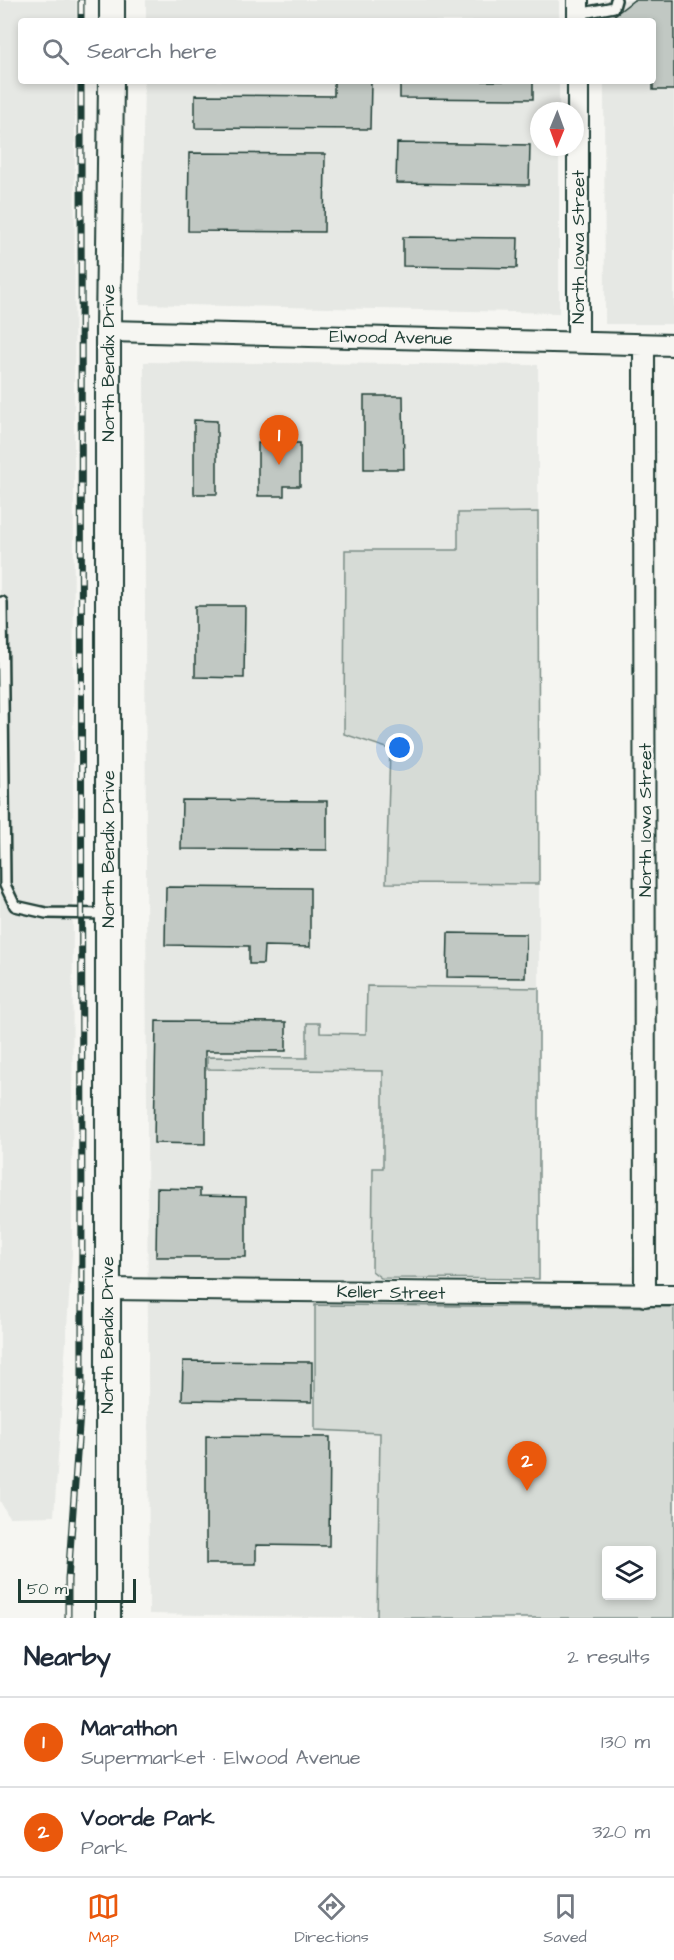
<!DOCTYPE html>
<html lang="en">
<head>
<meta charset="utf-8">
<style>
	:root { --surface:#fff; --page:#f6f6f7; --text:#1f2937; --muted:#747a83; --line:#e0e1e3; --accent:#ea580c }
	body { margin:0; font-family:"Architects Daughter",sans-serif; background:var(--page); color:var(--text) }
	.controls { position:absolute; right:18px; bottom:18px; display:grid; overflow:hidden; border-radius:6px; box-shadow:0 3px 9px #0003 }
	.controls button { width:54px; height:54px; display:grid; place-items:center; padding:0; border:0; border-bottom:2px solid var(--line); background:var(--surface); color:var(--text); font:30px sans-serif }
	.compass { position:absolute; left:530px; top:102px; width:54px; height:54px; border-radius:50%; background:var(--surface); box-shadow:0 3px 9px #0003; rotate:181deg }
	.scale { position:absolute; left:18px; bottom:15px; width:118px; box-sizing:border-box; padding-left:6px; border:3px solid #1f3d34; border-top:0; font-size:16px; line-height:21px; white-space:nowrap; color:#1f3d34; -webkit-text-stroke:4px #f6f6f2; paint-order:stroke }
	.you { position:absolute; left:400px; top:748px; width:21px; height:21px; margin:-15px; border:4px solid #fff; border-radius:50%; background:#1a73e8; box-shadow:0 0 0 9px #1a73e833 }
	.badge { display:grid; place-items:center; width:39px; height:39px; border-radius:50%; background:var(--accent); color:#fff; font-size:20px; font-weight:700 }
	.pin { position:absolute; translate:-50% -50px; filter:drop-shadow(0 2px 3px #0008) }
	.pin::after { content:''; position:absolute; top:32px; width:21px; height:18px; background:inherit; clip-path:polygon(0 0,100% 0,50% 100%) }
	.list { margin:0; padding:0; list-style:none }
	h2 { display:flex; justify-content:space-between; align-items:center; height:78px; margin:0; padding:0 24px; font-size:26px }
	h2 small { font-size:20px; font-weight:400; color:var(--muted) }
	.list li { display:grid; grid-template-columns:39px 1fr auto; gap:18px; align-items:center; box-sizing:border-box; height:90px; padding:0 24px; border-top:2px solid var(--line) }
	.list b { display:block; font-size:22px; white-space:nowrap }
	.list p { margin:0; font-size:20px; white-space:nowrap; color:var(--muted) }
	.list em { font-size:20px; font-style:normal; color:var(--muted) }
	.icon { flex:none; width:33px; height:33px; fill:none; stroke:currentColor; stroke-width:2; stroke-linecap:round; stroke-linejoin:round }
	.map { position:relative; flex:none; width:674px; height:1618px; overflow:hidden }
	.search { position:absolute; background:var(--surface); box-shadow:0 3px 9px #0003; left:18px; right:18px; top:18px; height:66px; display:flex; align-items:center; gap:15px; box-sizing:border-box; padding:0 21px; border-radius:6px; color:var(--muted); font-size:22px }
	.sheet { height:258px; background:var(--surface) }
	nav { display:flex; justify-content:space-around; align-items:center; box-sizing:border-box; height:84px; border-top:2px solid var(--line); background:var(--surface); font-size:16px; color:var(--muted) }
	nav a { display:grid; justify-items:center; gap:3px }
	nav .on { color:var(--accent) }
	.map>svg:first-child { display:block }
	.built { fill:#e6e8e4 }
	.green { fill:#d6dbd6; stroke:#7a8c85; stroke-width:1.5; fill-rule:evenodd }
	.building { fill:#c1c8c3; stroke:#1f3d34; stroke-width:1.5 }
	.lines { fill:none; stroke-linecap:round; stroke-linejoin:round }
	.service-casing { stroke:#1f3d34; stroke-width:14 }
	.minor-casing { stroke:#1f3d34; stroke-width:24 }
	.tertiary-casing { stroke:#1f3d34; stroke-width:28 }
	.service { stroke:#f6f6f2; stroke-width:9 }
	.minor { stroke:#f6f6f2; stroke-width:20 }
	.tertiary { stroke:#f6f6f2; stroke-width:24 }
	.rail-casing { stroke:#1f3d34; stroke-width:7 }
	.rail { stroke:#f6f6f2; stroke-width:4.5; stroke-dasharray:14; stroke-linecap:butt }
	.labels { text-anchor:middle; stroke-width:4.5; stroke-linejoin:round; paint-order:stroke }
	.street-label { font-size:18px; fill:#1f3d34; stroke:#f6f6f2 }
</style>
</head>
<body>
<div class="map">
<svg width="674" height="1618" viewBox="0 0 674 1618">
	<rect width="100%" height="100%" fill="#f6f6f2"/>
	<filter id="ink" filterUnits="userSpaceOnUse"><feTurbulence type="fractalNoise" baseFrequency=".0167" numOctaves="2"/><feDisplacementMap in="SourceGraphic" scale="12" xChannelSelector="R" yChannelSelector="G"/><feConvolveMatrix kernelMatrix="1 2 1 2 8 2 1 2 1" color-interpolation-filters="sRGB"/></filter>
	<g filter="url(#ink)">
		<!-- built -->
		<path class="built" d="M 0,0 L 76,0 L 76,21 L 21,21 L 21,81 L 75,81 L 72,1254 L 54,1516 L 9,1517 L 0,1501 Z
			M 146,0 L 559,0 L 559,21 L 146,21 Z
			M 603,0 L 674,0 L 674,324 L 605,324 L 604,81 L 653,81 L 653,21 L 604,21 Z
			M 144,81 L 559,81 L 559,111 L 539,111 L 539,147 L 559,147 L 559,313 L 140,304 Z
			M 144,362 L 538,365 L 538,512 L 458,513 L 458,550 L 346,550 L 390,749 L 386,882 L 539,884 L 539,1279 L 381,1278 L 377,1618 L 149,1614 Z"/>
		<!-- green -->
		<path class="green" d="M 538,512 L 539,884 L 386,883 L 390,749 L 344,734 L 345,550 L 458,550 L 458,513 Z
			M 367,986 L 539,988 L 539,1279 L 381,1278 L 372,1271 L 373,1168 L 383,1168 L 383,1071 L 207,1069 L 207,1057 L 307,1058 L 307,1023 L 320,1023 L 320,1033 L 366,1034 Z
			M 315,1305 L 674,1307 L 674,1618 L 377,1618 L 380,1433 L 315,1430 ZM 606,1550 L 652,1550 L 652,1596 L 606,1596 Z"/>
		<!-- building -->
		<path class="building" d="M 634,0 L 674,0 L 674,90 L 653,90 L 653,21 L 607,21 Z
			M 334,81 L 371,81 L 370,129 L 195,128 L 195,95 L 334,96 Z
			M 400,81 L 533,81 L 533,99 L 400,98 Z
			M 397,143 L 530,145 L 529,185 L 396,183 Z
			M 189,153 L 325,154 L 324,232 L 188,231 Z
			M 403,237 L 518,238 L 517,268 L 403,266 Z
			M 364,396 L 403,396 L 404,469 L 364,469 Z
			M 194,420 L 217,421 L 217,494 L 194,494 Z
			M 258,443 L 300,443 L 300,486 L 284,486 L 284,496 L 258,496 Z
			M 195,606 L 245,606 L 244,678 L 195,677 Z
			M 182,800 L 327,801 L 327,850 L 181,849 Z
			M 166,887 L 310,888 L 310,947 L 264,946 L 263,964 L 249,964 L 249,946 L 165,945 Z
			M 448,933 L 526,934 L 525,978 L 447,977 Z
			M 156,1021 L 286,1022 L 286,1051 L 205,1051 L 205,1144 L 154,1143 Z
			M 157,1188 L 200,1189 L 200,1196 L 246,1197 L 246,1257 L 156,1257 Z
			M 183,1361 L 312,1362 L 312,1402 L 182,1400 Z
			M 206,1436 L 330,1437 L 329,1546 L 256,1545 L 256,1564 L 206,1564 Z"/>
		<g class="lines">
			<!-- service casing -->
			<g class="service-casing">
				<path id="service" d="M 578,14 L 614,7 L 616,0
					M 2,602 L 5,885 L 15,906 L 46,913 L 106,914"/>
			</g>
			<!-- minor casing -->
			<g class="minor-casing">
				<path id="minor" d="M 578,21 L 578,0
					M 578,81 L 578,342
					M 108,331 L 674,345
					M 644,345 L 645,1296
					M 107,1289 L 674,1295"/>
			</g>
			<!-- tertiary casing -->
			<g class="tertiary-casing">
				<path id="tertiary" d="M 112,21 L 112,0
					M 108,1618 L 108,331 L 111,81"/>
			</g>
			<!-- service -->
			<use href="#service" class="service"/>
			<!-- minor -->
			<use href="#minor" class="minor"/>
			<!-- tertiary -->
			<use href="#tertiary" class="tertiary"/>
			<!-- rail casing -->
			<g class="rail-casing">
				<path id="rail" d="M 81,0 L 81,21
					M 68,1618 L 68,1580 L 82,1385 L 81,81"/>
			</g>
			<!-- rail -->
			<use href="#rail" class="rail"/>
		</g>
	</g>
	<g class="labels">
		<!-- street labels -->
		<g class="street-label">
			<text transform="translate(578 247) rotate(-90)" y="6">North Iowa Street</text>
			<text transform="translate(391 337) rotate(1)" y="6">Elwood Avenue</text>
			<text transform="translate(108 363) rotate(-90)" y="6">North Bendix Drive</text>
			<text transform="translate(645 820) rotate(-90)" y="6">North Iowa Street</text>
			<text transform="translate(108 849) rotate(-90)" y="6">North Bendix Drive</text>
			<text transform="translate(391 1292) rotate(1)" y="6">Keller Street</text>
			<text transform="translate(107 1335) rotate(-90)" y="6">North Bendix Drive</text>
		</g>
	</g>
</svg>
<div class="controls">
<button><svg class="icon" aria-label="layers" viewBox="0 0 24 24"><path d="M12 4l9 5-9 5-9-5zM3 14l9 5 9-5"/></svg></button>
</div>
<svg class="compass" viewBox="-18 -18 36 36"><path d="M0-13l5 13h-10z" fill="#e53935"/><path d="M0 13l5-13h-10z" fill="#747a83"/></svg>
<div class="scale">50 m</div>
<div class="you"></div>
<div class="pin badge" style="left:279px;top:465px">1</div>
<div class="pin badge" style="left:527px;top:1491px">2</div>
<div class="search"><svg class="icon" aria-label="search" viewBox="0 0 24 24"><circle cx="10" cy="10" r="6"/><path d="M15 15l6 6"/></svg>Search here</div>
</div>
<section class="sheet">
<h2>Nearby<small>2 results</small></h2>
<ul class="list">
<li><span class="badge">1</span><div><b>Marathon</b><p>Supermarket · Elwood Avenue</p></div><em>130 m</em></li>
<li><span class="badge">2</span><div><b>Voorde Park</b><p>Park</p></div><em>320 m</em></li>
</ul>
</section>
<nav>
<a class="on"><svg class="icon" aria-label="map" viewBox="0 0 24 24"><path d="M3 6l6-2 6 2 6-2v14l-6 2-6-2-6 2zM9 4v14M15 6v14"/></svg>Map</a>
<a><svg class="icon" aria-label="directions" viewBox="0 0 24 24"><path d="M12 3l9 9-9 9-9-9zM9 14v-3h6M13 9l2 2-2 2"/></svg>Directions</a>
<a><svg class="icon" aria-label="saved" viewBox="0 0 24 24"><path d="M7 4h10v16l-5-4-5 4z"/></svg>Saved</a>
</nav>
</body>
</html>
